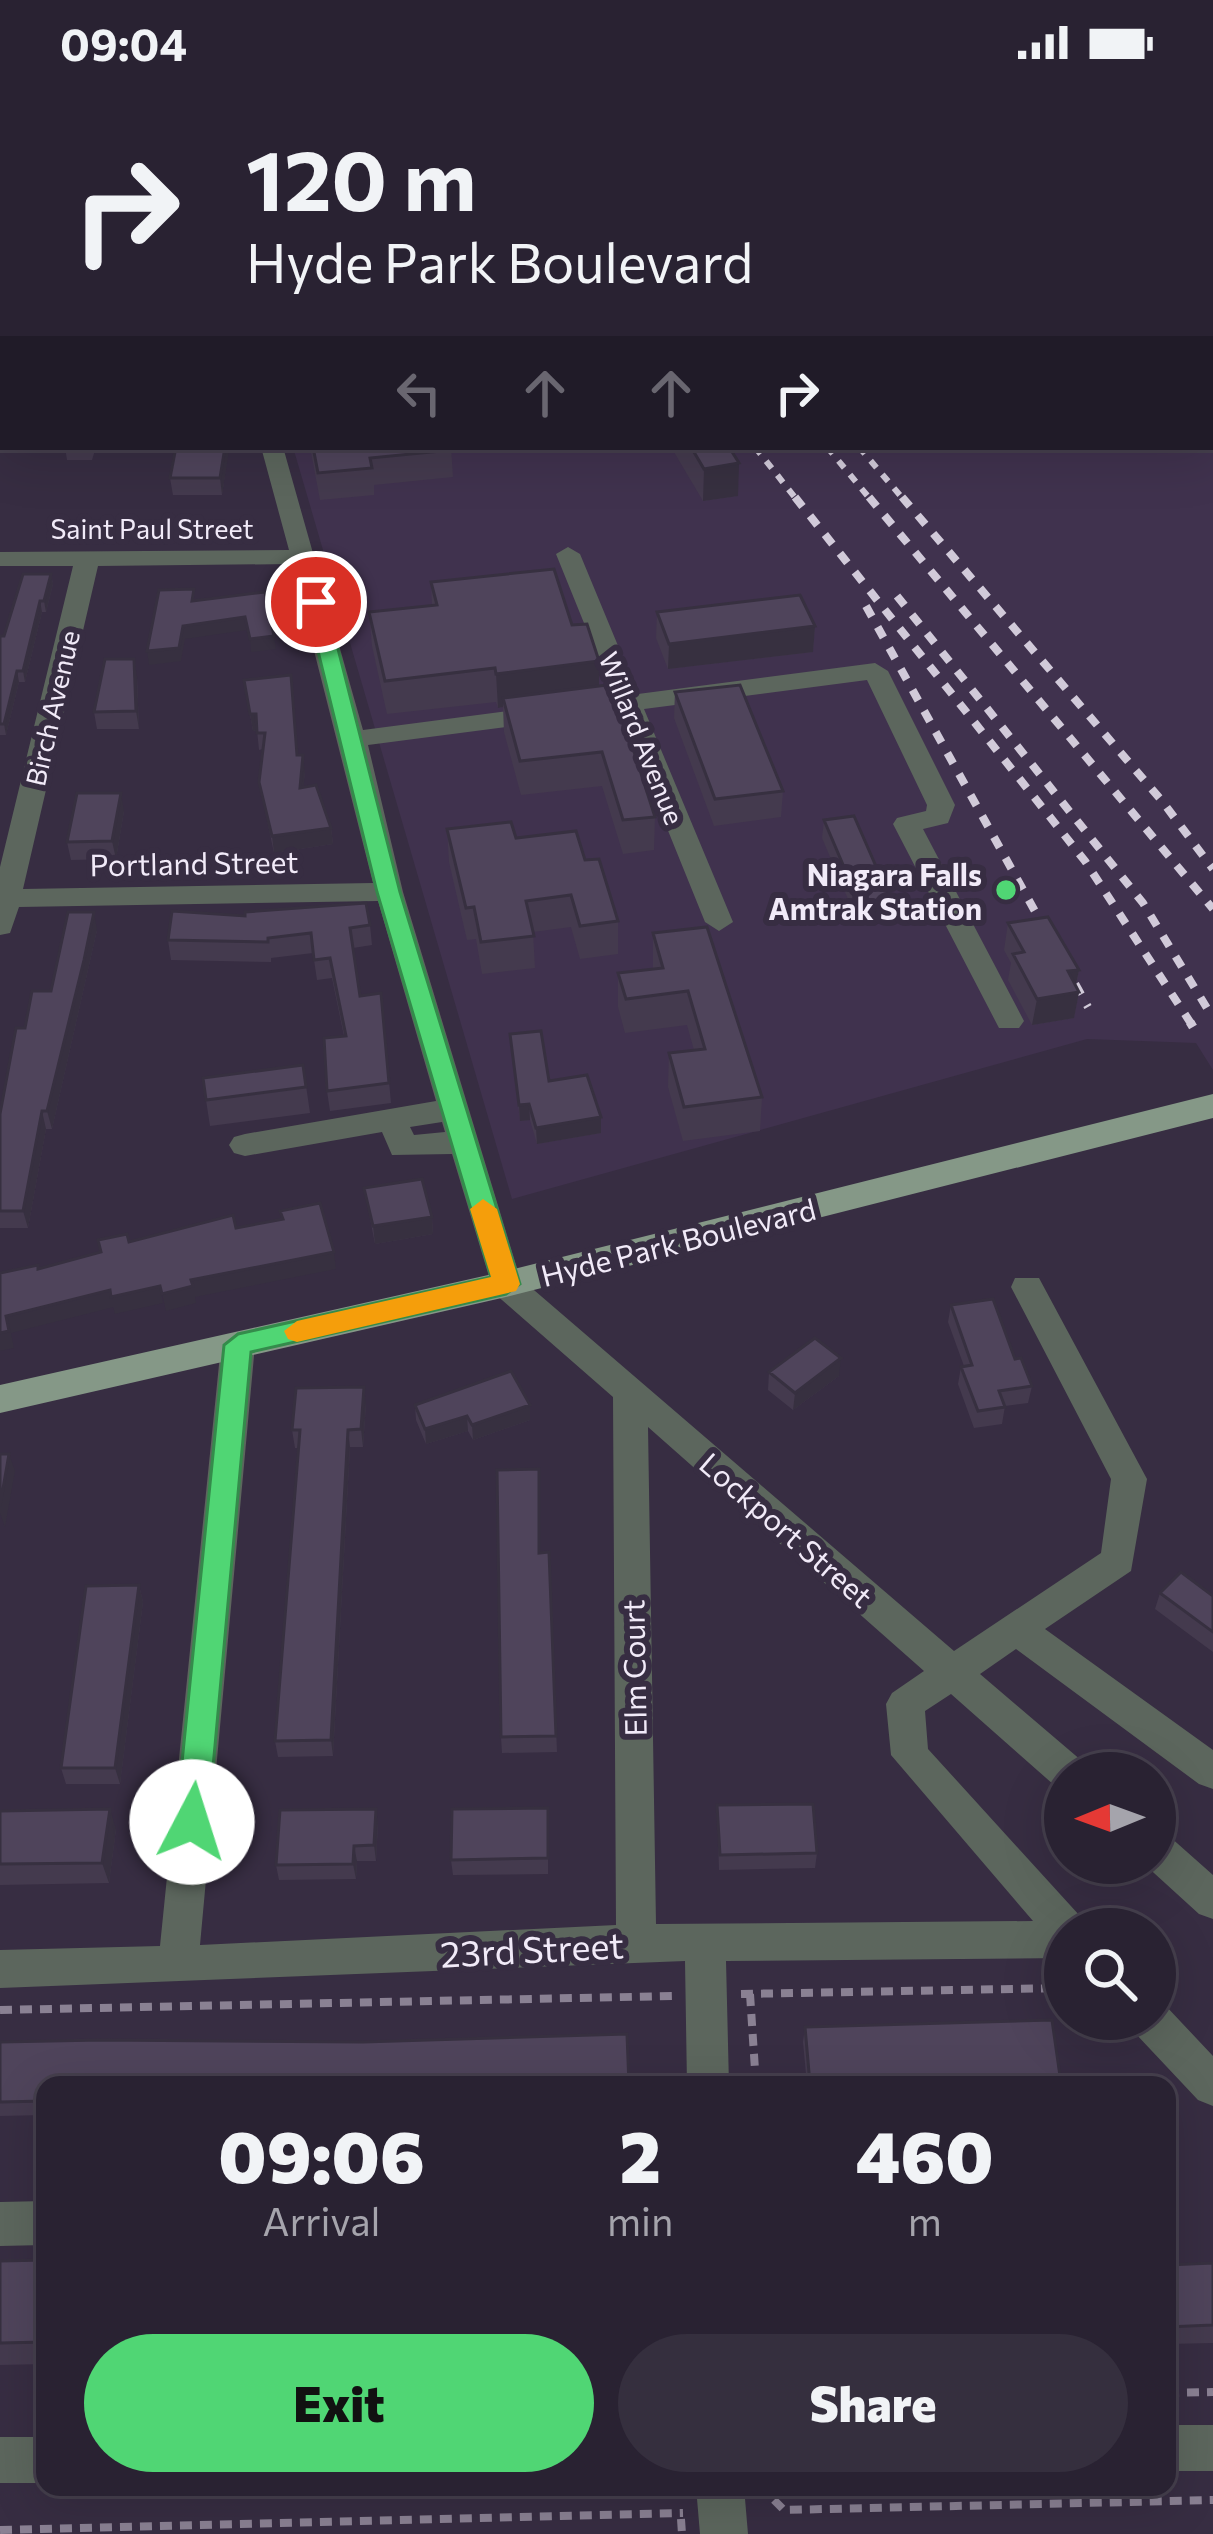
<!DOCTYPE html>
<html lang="en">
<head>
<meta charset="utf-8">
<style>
	:root { --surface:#292232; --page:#352f3e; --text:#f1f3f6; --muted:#a5a4ac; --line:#453f4d; --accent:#50d674 }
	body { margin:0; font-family:Commissioner,sans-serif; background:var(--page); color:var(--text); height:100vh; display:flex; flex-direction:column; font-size:45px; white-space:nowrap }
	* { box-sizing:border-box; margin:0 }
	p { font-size:39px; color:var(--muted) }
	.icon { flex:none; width:66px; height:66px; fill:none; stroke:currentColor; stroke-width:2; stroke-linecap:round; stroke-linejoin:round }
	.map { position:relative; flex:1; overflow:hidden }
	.sheet { position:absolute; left:36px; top:1992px; width:1140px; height:420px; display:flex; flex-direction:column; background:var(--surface); border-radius:24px; box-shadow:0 12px 48px #0002,0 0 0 3px var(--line) }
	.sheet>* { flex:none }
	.guide { position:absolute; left:0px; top:0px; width:1215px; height:366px; box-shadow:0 12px 48px #0002,0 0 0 3px var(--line); background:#292232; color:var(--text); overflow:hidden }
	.needle { width:78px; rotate:269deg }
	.tools { position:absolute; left:1044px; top:1668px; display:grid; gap:24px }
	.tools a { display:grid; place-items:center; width:132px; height:132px; border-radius:50%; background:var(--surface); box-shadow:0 12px 48px #0002,0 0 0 3px var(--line); font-size:60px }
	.pin { position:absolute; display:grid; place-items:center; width:102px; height:102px; color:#fff; margin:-51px; border:6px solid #fff; border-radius:50%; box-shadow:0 3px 12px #0007 }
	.me { position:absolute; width:132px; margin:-66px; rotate:5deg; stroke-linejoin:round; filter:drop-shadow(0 0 9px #0008) }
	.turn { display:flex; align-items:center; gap:42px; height:252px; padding:0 48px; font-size:54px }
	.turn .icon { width:156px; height:156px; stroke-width:2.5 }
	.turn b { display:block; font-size:84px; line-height:102px }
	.lanes { display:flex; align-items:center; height:114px; padding:0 48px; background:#0003; justify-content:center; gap:60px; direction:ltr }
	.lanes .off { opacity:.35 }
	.eta { display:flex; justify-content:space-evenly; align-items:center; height:204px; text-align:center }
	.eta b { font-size:72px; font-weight:800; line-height:84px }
	.primary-button { display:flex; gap:24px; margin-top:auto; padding:24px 48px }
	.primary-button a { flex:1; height:138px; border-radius:72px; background:var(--accent); color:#111; font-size:48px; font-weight:800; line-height:138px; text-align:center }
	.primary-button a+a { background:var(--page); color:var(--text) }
	.status { display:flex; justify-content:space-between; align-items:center; height:84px; padding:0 60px; background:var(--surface); direction:ltr }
	.status svg { height:33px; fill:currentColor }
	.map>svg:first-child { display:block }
	.built { fill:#40324e }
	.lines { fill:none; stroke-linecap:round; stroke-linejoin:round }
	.path { stroke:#8a8193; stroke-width:8; stroke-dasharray:12 8; stroke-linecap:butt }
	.minor { fill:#5c665d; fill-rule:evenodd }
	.major { fill:#859887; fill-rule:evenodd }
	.rail-far2 { stroke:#d1cad9; stroke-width:6; stroke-dasharray:9 9; stroke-linecap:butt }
	.rail-far1 { stroke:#d1cad9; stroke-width:8; stroke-dasharray:12 12; stroke-linecap:butt }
	.rail { stroke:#d1cad9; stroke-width:9; stroke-dasharray:15 15; stroke-linecap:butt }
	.wall { fill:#443a4e }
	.shaded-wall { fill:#373040 }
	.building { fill:#4f445b; stroke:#373040; stroke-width:3 }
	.route { fill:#50d674; stroke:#348b4b; stroke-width:3 }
	.slow { fill:#f59e0b }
	.poi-dot { fill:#50d674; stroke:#372d42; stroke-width:4.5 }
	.labels { text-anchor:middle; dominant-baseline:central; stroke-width:12; stroke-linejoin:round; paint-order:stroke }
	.far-street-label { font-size:27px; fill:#f1eaf8; stroke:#372d42 }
	.street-label { font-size:30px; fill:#f1eaf8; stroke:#372d42 }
	.poi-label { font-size:30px; font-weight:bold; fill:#f1eaf8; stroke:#372d42; text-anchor:end }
	.near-street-label { font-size:36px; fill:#f1eaf8; stroke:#372d42 }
</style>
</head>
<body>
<div class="status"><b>09:04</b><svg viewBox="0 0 49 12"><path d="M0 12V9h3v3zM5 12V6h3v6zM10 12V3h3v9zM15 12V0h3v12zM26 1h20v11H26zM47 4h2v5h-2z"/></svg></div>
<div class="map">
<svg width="1213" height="2450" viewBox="0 0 1213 2450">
	<rect width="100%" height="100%" fill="#372d42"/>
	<!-- built -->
	<path class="built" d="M187,0H1189L1192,3H188Z
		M1213,6V986L1196,959L1087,955L512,1115L293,363H1212Z"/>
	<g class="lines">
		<!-- path -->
		<path class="path" d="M741,1910L1065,1904
			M750,1910L756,2001
			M0,1926L674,1912
			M1167,2309L1213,2308
			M774,2416L784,2426L1213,2416
			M681,2435L682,2450
			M0,2446L683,2429"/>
		<!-- minor -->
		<path class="minor" d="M163,0H181V3H163Z
			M1124,0H1143L1145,3H1126Z
			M1212,39H1213V51H1212Z
			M0,211H3V223H0Z
			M1212,221H1213V239H1212Z
			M0,330H3V344H0Z
			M261,363H283L363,646L614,613L556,470L568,463L580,470L638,610L875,579L888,587L955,721L948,739L923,745L1024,937L1019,944H999L893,740L897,734L926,727L927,721L867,596L644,625L733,838L719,847L705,838L620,628L368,661L403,808L520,1194L954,1567L1101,1469L1111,1395L1011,1203L1015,1194H1039L1147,1395L1131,1487L1045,1545L1213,1666V1705L1199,1700L1016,1565L980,1590L1082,1677L1087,1689H1065V1705L1054,1701L951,1610L925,1627L928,1665L1080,1832L1086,1845H1065V1874L726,1877L729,2001H687L685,1877L0,1904V1866L160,1862L221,1261L226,1252L238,1248L250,1252L255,1261L200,1861L616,1841L613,1313L494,1209L452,1070L392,1071L382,1048L245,1072L234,1069L229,1061L234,1053L245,1050L436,1017L378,817L19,823L10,849L0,851V783L73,482H0V468L289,466ZM292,480L373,799L23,805L98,482ZM442,1038L445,1048L414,1051L410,1043ZM648,1343L924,1587L892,1609L886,1620L891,1671L1033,1837L656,1840Z
			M1155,1747L1169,1752L1213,1791V1835L1199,1830L1143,1779H1155Z
			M1155,1917L1165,1921L1213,1972V2022L1198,2016L1135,1949L1129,1935H1155Z
			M45,2117V2161L0,2162V2118Z
			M1167,2341H1213V2387H1167Z
			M0,2353H45V2399H0Z
			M696,2403H744L748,2450H700Z"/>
		<!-- major -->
		<path class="major" d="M1213,1010V1034L506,1213L0,1329V1301L506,1187Z"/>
		<!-- rail-far2 -->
		<path class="rail-far2" d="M755,363L797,416
			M827,363L871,416
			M859,363L904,416"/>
		<!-- rail-far1 -->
		<path class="rail-far1" d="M795,413L1085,777L1192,941
			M869,413L1213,825
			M902,413L1162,717L1213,785
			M897,512L1143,819L1213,934
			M866,522L1088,923"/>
		<!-- rail -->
		<path class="rail" d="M1190,938L1193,943"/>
	</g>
	<!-- wall -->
	<path class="wall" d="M65,363H96L92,376H67Z
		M176,363H229L222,411H173L170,394Z
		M310,363H451L453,393L374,401V411L320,416Z
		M671,363H729L738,412L703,417Z
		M51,490L53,500L46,528H42L25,598H19L6,651H0V552H4Z
		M431,498L572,541L655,733L654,766L623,770L602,702L521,711L504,648L503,623L498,624L496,618L387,630L372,562L369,528L432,522Z
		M657,528L815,542L813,568L668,585L656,554Z
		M137,592L139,645H97L94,628Z
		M244,596L297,671L305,688L303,704L331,744L333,760L274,769L259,698L263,665L259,666L257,646L253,647Z
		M675,608L783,707L781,733L714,742L674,634Z
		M124,727L116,775L71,776L67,758Z
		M824,736L892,819L890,837L859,841L822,754Z
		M447,745L516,754L585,776L618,837V870L580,875L571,843L533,848L535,884L482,890L476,855L467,856L449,778Z
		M1008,839L1079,886L1076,901L1079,908L1074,934L1032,941L1008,896L1011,879L1004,866Z
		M370,841L372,861L353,864L360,912L381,909L391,1019L330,1027L327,1007L344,952L332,894L317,896L313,869L271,874V878L171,876L168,856Z
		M97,846L52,1045H46L28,1144H0V1030L25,944Z
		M653,849L762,1013L760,1047L683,1057L668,1003L669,969L694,966L687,941L625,949L618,923V889L653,885Z
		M510,950L549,997L601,1033V1049L537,1060L530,1036L520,1037Z
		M303,981L310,1029L210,1042L206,1016Z
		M364,1104L432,1133L433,1150L375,1160Z
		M951,1221L1015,1275L1032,1302L1028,1319L1005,1322L1002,1340L974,1344L958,1300L961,1283L964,1282L948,1238Z
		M769,1288L839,1292L793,1326L768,1306Z
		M366,1320L363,1363H350L333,1672L278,1673L275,1657L298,1364H295L292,1346Z
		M415,1321L530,1336L473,1356L468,1347L426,1360L416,1336Z
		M549,1468L557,1668L502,1669L501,1653L539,1469Z
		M139,1501L143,1518L120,1700H66L61,1684Z
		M1160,1509L1213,1512V1568L1155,1525Z
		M717,1721L817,1769L815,1784L719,1786Z
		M548,1724V1790L453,1791L451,1776Z
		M0,1727L116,1745L109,1799L0,1801Z
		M378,1740L376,1777H357L356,1795L279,1796L276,1781Z
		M805,1943L1060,1992L1057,2001H807L803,1958Z
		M0,1958L45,2001V2031L0,2032Z
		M45,2176V2280L0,2281V2177Z
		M1213,2179V2259L1167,2260V2181Z"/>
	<!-- shaded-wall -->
	<path class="shaded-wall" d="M225,363H229V367L222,411L220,394Z
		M739,379L738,412L703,417L704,385Z
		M51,490L53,500L46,528L44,517Z
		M40,517L42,528L25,598L23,587Z
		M245,533L247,546L185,555L181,577L149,581L147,567L183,542Z
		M815,542L813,568L668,585L669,560Z
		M274,552L276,565L251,568L250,555Z
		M134,575L137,592L139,645L136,627Z
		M599,577V610L503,614V623L498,624L496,590Z
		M17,587L19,598L6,651L4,640Z
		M250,630H256L258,646L253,647Z
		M303,671L305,688L302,721L300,704Z
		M121,709L124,727L116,775L112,757Z
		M331,744L333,760L274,769L272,752Z
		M892,819L890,837L859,841L861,823Z
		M94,828L97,846L52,1045L47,1027Z
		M1079,886L1074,909L1079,908L1074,934L1032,941L1037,915L1068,887Z
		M529,1020L530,1036L520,1037L519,1021Z
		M42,1027L46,1045L28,1144L23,1127Z
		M601,1033V1049L537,1060L536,1044Z
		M432,1133L433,1150L375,1160L373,1142Z
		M334,1168L336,1185L195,1213L196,1219L166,1227L162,1210L191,1196Z
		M160,1202L163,1219L115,1230L111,1213Z
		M110,1206L114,1223L11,1249L14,1264L0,1267V1249L6,1232Z
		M841,1274L839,1292L793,1326L795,1309Z
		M364,1303L366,1320L363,1363L361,1345Z
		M530,1321V1336L473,1356L472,1341Z
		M467,1332L468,1347L426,1360L425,1345Z
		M348,1346L350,1363L333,1672L331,1656Z
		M9,1370L15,1387L5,1443L0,1429V1422Z
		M139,1501L143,1518L120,1700L115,1684Z
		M110,1725L116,1745L109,1799L102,1779Z
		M376,1725L378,1740L376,1777L374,1761Z
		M354,1762L357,1777L356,1795L353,1780Z"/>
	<!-- building -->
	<path class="building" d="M73,0H107L106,3H72Z
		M0,72H3V89L0,90Z
		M3,106V177H0V107Z
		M3,225V255L0,264H3V306H0V226Z
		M176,363H225L220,394H170Z
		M313,363H451L452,366L370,374L372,384L318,389Z
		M691,363H729L739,379L704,385Z
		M554,485L572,541L587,540L599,577L496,590L495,584L385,597L369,528L437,521L431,498Z
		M23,490H51L44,517H40L23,587H17L4,640H0V552H4Z
		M194,505L192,517L265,508L274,552L250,555L245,533L183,542L179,564L147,567L159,506Z
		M800,511L815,542L669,560L657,528Z
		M105,575H134L136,627L94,628Z
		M291,591L297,671H303L300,704L316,701L331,744L272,752L259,698L265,649H257L256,630H250L244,596Z
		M607,601L614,605L655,733L623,736L602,668L520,677L503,614Z
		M740,601L783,707L715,715L675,608Z
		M77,709H121L112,757L67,758Z
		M854,732L892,819L861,823L824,736Z
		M511,738L516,754L576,747L585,776L599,775L618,837L580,842L571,811L526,817L534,852L481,858L474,823L466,824L447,745Z
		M366,819L370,841L350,844L360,912L381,909L389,999L327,1007L324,954L346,952L330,874L314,876L311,849L268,854V858L168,856L172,827L245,832V828Z
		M68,828H94L84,876L47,1027H42L23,1127H0V1030L16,944H25L32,907H51Z
		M1048,833L1079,886L1068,887L1079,908L1037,915L1013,870L1024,868L1008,839Z
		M707,843L762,1013L684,1023L669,969L705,965L688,907L626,915L618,889L663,884L653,849Z
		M541,947L549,997L587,991L601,1033L536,1044L529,1020L519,1021L510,950Z
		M303,981L306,1003L206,1016L203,994Z
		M422,1095L432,1133L373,1142L364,1104Z
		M320,1119L334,1168L191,1196L193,1202L162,1210L160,1202L111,1213L110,1206L6,1232L9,1247L0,1249V1189L38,1181V1185L101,1168L98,1156L127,1150L129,1158L233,1131L236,1144L283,1135L280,1127Z
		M993,1215L1015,1275L1021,1274L1032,1302L999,1307L1005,1323L978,1327L961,1283L972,1281L951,1221Z
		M815,1254L841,1274L795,1309L769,1288Z
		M511,1287L530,1321L472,1341L467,1332L425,1345L415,1321Z
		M364,1303L361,1345L348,1346L331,1656L275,1657L300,1346H292L296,1304Z
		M0,1370H9L0,1422Z
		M539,1385V1469L549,1468L556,1652L501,1653L497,1386Z
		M1181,1488L1213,1512V1548L1160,1509Z
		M139,1501L115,1684H61L86,1502Z
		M813,1720L817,1769L720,1771L717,1721Z
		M548,1724V1774L451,1776L452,1725Z
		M110,1725L102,1779L0,1780V1727Z
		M376,1725L374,1761L354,1762L353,1780L276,1781L280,1726Z
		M1052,1936L1060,1992L915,1994V1998L810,2000L805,1943Z
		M627,1950L629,2001H45V2017L0,2018V1958L101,1956L363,1958Z
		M45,2176V2258L0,2259V2177Z
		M1213,2179V2241L1167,2243V2181Z"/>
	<!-- route -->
	<path class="route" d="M316,512L326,518L400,808L520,1200L506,1210L251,1268L208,1738L203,1748L192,1753L180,1748L176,1738L224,1261L238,1250L491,1193L377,808L306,518Z"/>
	<!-- slow -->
	<path class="slow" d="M483,1115L497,1125L520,1200L516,1207L297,1258L288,1255L284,1247L297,1237L491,1193L470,1125Z"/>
	<!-- markers -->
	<circle class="poi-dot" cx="1006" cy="806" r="12"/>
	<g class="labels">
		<!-- far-street labels -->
		<g class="far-street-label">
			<text x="152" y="444">Saint Paul Street</text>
			<text transform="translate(52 624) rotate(-77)">Birch Avenue</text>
			<text transform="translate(642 654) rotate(68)">Willard Avenue</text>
		</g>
		<!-- street labels -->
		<g class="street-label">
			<text transform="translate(194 778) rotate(-1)">Portland Street</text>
			<text transform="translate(678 1157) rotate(-14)">Hyde Park Boulevard</text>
			<text transform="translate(787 1445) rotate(41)">Lockport Street</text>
			<text transform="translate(633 1584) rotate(-91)">Elm Court</text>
		</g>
		<!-- poi labels -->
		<g class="poi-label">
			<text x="982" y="789">Niagara Falls<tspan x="982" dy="34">Amtrak Station</tspan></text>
		</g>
		<!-- near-street labels -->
		<g class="near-street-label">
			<text transform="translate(532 1864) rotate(-3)">23rd Street</text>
		</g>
	</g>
</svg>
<div class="tools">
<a><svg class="needle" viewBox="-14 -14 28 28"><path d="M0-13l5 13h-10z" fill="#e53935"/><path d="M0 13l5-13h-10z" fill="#a5a4ac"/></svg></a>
<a><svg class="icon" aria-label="search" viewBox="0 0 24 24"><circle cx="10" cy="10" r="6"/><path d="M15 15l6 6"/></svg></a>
</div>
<div class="pin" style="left:316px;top:518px;background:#d93025"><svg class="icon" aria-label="arrive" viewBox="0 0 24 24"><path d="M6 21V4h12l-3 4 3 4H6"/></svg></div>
<svg class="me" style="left:192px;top:1738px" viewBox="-20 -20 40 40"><circle r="19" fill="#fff"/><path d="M0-13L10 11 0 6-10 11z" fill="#50d674"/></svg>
<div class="guide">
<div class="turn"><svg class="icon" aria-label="right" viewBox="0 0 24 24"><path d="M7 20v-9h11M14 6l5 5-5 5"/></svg><div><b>120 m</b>Hyde Park Boulevard</div></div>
<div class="lanes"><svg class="icon off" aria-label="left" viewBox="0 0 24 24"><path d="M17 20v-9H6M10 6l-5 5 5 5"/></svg><svg class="icon off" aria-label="ahead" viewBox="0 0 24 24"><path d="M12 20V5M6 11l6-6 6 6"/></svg><svg class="icon off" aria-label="ahead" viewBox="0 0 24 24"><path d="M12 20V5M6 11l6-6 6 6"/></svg><svg class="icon" aria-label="right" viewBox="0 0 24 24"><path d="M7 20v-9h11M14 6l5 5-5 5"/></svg></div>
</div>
<section class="sheet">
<div class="eta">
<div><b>09:06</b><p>Arrival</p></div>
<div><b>2</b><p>min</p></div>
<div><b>460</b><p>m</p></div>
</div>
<div class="primary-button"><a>Exit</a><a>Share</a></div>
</section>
</div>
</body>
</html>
